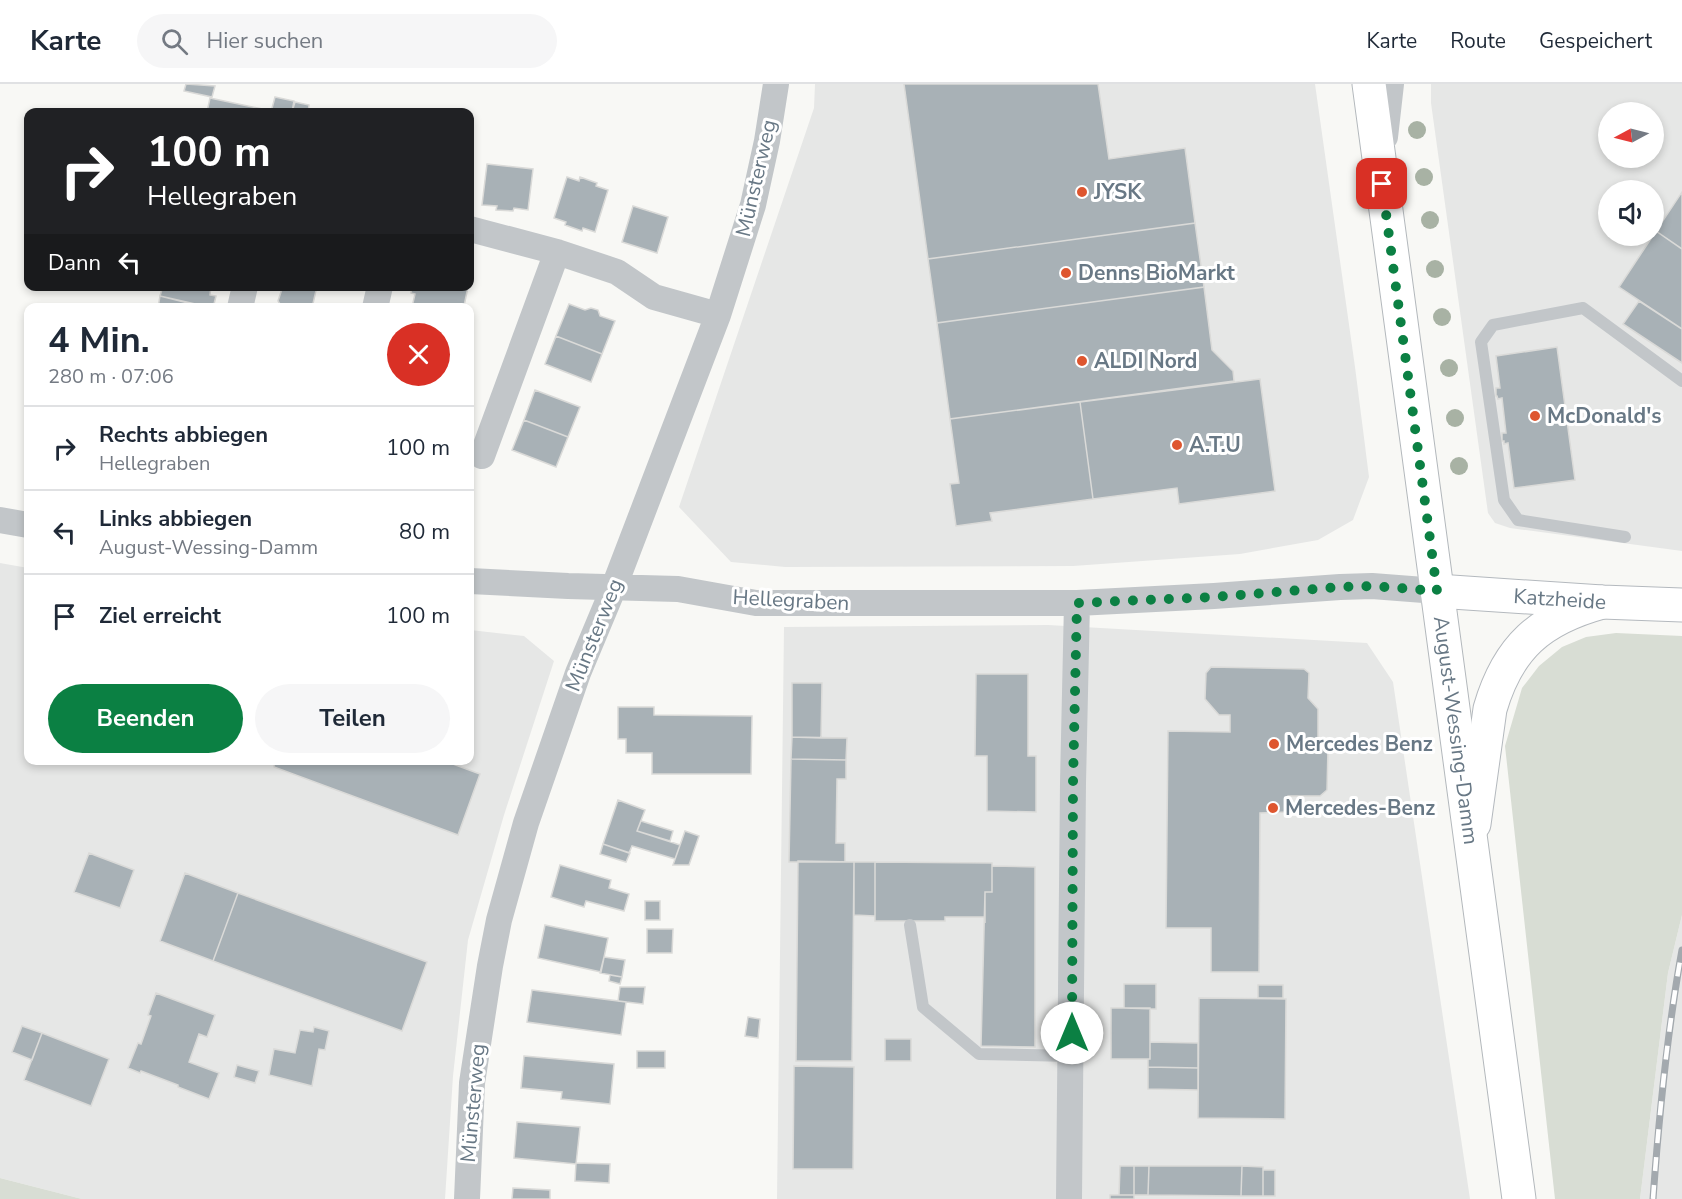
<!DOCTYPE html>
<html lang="de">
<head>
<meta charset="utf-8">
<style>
	:root { --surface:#fff; --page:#f6f6f7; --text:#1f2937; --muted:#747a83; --line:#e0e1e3; --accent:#0b8043 }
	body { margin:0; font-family:"Nunito Sans",sans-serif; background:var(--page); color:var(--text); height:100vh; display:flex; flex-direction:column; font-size:22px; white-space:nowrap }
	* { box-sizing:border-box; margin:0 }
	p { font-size:20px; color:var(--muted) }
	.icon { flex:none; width:33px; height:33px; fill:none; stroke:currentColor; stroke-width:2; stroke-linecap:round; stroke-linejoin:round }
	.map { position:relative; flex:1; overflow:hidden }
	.drawer { position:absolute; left:24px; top:219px; width:450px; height:462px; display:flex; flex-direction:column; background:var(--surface); border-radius:12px; box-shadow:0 3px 9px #0003 }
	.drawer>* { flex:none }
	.banner { position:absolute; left:24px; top:24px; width:450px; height:183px; border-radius:12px; box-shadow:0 3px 9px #0003; background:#202124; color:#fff; overflow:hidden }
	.needle { width:39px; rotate:263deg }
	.buttons { position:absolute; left:1598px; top:18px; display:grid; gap:12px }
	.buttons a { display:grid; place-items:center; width:66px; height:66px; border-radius:50%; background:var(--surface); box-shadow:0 3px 9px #0003; font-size:30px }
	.pin { position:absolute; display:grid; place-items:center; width:51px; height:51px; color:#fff; margin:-26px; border-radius:12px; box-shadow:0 3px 9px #0006 }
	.me { position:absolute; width:66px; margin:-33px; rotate:0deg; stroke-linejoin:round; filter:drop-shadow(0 0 4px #0008) }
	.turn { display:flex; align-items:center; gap:21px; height:126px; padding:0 24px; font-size:27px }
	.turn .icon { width:78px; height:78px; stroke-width:2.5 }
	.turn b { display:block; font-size:42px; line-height:51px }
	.then { display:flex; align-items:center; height:57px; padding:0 24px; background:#0003; gap:12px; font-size:22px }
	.round { display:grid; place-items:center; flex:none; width:63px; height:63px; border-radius:32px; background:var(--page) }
	.head { display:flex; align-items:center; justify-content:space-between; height:102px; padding:0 24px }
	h1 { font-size:36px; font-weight:700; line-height:45px }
	.action { display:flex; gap:12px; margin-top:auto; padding:12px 24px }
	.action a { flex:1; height:69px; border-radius:36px; background:var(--accent); color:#fff; font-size:24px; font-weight:700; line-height:69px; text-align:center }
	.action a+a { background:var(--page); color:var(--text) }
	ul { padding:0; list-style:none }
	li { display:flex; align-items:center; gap:18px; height:84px; padding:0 24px; border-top:2px solid var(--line) }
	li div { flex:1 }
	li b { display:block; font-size:22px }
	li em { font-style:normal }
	header { display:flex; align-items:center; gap:36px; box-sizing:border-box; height:84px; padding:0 30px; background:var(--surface); border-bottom:2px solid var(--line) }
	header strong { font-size:28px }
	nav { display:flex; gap:33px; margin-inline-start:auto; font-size:21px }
	.search { width:420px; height:54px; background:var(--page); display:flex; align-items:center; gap:15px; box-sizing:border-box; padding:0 21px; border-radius:33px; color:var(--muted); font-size:22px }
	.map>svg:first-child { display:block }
	.built { fill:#e6e7e6; fill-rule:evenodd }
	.green { fill:#d8ddd4 }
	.building { fill:#a8b1b6; stroke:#dadad8; stroke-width:1.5 }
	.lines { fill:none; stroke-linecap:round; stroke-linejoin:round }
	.secondary-casing { stroke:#b4b9be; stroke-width:35 }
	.primary-casing { stroke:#b3b8bc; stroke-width:35 }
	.lane { stroke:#c2c6c9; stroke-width:12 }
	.street { stroke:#c2c6c9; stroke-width:26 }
	.secondary { stroke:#fff; stroke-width:33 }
	.primary { stroke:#fff; stroke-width:33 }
	.rail-casing { stroke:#a3a9ae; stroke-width:7 }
	.rail { stroke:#fff; stroke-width:4.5; stroke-dasharray:14; stroke-linecap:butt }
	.tree { fill:#a8b2a4 }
	.route { stroke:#0b8043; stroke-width:10; stroke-dasharray:0 18 }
	.poi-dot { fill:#de562f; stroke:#fff; stroke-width:2 }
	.labels { text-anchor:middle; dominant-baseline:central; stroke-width:6; stroke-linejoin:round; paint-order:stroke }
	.street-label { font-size:21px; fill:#687885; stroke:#fff }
	.poi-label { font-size:21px; font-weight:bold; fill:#687885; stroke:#fff; text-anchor:start }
</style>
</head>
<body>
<header>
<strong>Karte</strong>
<div class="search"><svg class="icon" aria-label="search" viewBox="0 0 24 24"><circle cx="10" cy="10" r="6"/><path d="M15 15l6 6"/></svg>Hier suchen</div>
<nav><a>Karte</a><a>Route</a><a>Gespeichert</a></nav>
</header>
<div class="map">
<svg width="1682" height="1115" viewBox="0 0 1682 1115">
	<rect width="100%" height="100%" fill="#f8f8f5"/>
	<!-- built -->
	<path class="built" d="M815,0H1315L1355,283L1369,393L1353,436L1318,456L1240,470L1073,482L785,483L731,478L679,423L814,24Z
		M1431,0H1682V467L1510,444L1495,439L1488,429L1431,19ZM1608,28H1653V74H1608ZM1608,106H1653V152H1608Z
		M0,479L28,484V676H470V546L524,552L554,577L504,731L468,856L453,992L445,1115H82L0,1094Z
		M1048,541L1367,559L1393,598L1470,1115H777L784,543Z
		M1682,831V1115H1640L1668,889Z"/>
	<!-- green -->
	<path class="green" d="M1616,549L1682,552V831L1668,889L1640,1115H1555L1505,662L1522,604L1539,582L1562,563L1586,553Z
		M0,1094L82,1115H0Z"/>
	<!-- building -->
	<path class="building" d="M186,0L215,2L212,13L184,7Z
		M904,0H1098L1109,75L1185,64L1195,139L928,175Z
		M275,13L294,17L292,28H271Z
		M210,14L272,27L271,28H207Z
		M295,18L309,21L308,28H292Z
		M487,80L533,85L528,126L514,124L513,127L496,126L497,122L482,121Z
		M567,93L579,97L580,93L597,99L596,102L608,106L595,148L583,144L582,147L565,141L566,138L554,134Z
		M1682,108V165L1656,147Z
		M633,122L668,133L657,169L622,158Z
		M1195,139L1204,203L937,239L928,175Z
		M1656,147L1682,165V245L1619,203Z
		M163,202H211L210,211L216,212L213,224L160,212Z
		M283,202H317L312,224H279L280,220L278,217Z
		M412,202H465L468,203L464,222L459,221V224H414L412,223L415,210L411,209Z
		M1204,203L1212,266L1233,287L1234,297L950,335L937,239Z
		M160,212L208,224H158Z
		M1639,217L1682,245V279L1623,240Z
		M569,220L585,226L591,224L598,226L600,232L615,237L602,270L556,252Z
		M556,252L602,270L591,298L545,280Z
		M1557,263L1575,396L1514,404L1508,359L1504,360V357H1502V349H1506L1502,314L1498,315L1497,312H1496V304H1500L1496,272Z
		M1260,295L1275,407L1179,420L1177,404L1093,415L1080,318Z
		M535,306L580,323L568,353L524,336Z
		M1080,318L1093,415L990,429L992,437L956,442L950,400L959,399L950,335Z
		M524,336L568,353L556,383L512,366Z
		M1211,583L1304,585L1309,589L1308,614L1318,625V655L1328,664L1327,706L1320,712H1288V728L1260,729L1259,888H1211V844H1166L1168,647L1230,648V631H1219L1205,615L1206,589Z
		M976,590H1028V672H1036V728L987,727V672H975Z
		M792,599H822L821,654L792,653Z
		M618,623H654V631L752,632L751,690H652V669H626V655H618Z
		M792,653L847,654L846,676L791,675Z
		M791,675L846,676V695H837L836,759H845V778H789Z
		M274,676H442L480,690L458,751L274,683Z
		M618,716L645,726L637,747L680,761L675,775L632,762L629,769L603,760Z
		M641,737L673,747L670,757L637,747Z
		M685,747L699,752L689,781H673Z
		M603,760L630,769L626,778L600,770Z
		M89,769L134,786L120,824L74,808Z
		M798,777L854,778L852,977H796Z
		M854,778H875V832L854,831Z
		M875,778L992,779V808H985V839L984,833H945V837H875Z
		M560,781L611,796L609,804L629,810L624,827L586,817L584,823L551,813Z
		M992,782L1035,783V963L981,962L985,808H992Z
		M185,789L238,809L213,877L160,857Z
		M238,809L427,878L402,947L213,877Z
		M645,817H660V836H645Z
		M545,841L608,854L601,888L538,874Z
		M647,845H673L672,869H647Z
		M604,873L625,876L622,893L600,889Z
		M610,891L622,893L620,900L609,897Z
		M1124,900H1156V925L1124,924Z
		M1258,901H1283V914H1258Z
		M620,903H645L643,920L618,917Z
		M532,906L626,918L621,951L527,938Z
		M156,909L215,931L207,953L199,950L189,978L219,989L209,1015L178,1003V1001L141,987L140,989L128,984L138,959L141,960L151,932L148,931Z
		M1199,914L1286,915L1285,1035L1198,1034Z
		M1111,924H1150V975H1111Z
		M748,933L760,935L758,954L745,952Z
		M22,942L42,949L32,976L12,968Z
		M314,943L329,947L325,966L319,965L312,1002L269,991L274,965L295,969L300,946L313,948Z
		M42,949L109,975L91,1022L24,996Z
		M885,955H911V977H885Z
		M1150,958L1198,959V984L1148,983V975H1150Z
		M637,967H665V984H637Z
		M524,972L614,980L610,1020L561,1015L562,1008L521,1004Z
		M237,981L259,987L255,999L234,993Z
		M794,982L854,983L853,1085H793Z
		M1148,983L1198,984V1006L1148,1005Z
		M517,1038L580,1043L576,1080L514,1074Z
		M576,1079L610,1080L609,1099L575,1097Z
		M1120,1082H1134V1111H1119Z
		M1134,1082H1149L1148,1111H1134Z
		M1149,1082H1242L1241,1112L1148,1111Z
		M1242,1082L1263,1083V1112H1241Z
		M1263,1086H1275V1112H1263Z
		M513,1104L550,1106V1115H512Z
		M1110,1111H1134V1115H1110Z"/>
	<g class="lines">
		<defs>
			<g id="secondary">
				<path id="s1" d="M1437,507L1602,518L1682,521"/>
				<path d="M1474,740L1490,625C1508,563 1540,535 1602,518"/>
			</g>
			<g id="primary">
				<path id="s2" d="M1369,0L1519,1115"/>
			</g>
		</defs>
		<!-- secondary casing -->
		<use href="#secondary" class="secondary-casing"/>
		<!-- primary casing -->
		<use href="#primary" class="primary-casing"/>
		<!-- lane -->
		<path class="lane" d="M1625,453L1518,436L1504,416L1481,258L1493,241L1583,224L1682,297
			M910,841L923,923L979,970L1071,972"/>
		<!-- street -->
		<path class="street" d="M1385,53L1391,0
			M470,145L557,168L617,188L654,213L718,231
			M240,224L245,202
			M375,224L380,202
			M482,372L557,168
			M0,436L28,441
			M470,497L568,502L678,505L756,519H1077L1214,512L1340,503L1372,502L1437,507
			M467,1115L472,999L490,882L499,836L526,739L578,589L614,503L718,231L753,121L767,57L776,0
			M1069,1115L1073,699L1077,519"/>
		<!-- secondary -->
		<use href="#secondary" class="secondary"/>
		<!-- primary -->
		<use href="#primary" class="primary"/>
		<defs>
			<path id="rail" d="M1653,1115C1659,1031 1667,948 1682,866"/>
		</defs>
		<!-- rail casing -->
		<use href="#rail" class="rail-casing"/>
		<!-- rail -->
		<use href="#rail" class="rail"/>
	</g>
	<!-- trees -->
	<g class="tree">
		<circle cx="1417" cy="46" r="9"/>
		<circle cx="1424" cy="93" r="9"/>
		<circle cx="1430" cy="136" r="9"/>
		<circle cx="1435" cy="185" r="9"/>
		<circle cx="1442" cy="233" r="9"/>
		<circle cx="1449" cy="284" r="9"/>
		<circle cx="1455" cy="334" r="9"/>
		<circle cx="1459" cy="382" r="9"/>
	</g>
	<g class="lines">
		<!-- route -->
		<path class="route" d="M1072,949L1073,699L1077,519L1214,513L1340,503L1372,502L1437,507L1382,100"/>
	</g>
	<!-- markers -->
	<g class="poi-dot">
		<circle cx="1082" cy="108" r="6"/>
		<circle cx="1066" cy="189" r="6"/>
		<circle cx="1082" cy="277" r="6"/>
		<circle cx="1535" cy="332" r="6"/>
		<circle cx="1177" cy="361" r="6"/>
		<circle cx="1274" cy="660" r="6"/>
		<circle cx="1273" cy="724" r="6"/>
	</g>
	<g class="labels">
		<!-- street labels -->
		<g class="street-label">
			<text transform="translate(756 94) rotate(-77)">Münsterweg</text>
			<text stroke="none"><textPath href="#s1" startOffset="123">Katzheide</textPath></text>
			<text transform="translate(791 516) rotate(3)">Hellegraben</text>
			<text transform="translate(594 551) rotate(-68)">Münsterweg</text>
			<text stroke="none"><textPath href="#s2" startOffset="652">August-Wessing-Damm</textPath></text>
			<text transform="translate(473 1019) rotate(-85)">Münsterweg</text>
		</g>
		<!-- poi labels -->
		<g class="poi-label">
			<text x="1094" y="108">JYSK</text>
			<text x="1078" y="189">Denns BioMarkt</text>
			<text x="1094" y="277">ALDI Nord</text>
			<text x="1547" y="332">McDonald's</text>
			<text x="1189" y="361">A.T.U</text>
			<text x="1286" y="660">Mercedes Benz</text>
			<text x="1285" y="724">Mercedes-Benz</text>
		</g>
	</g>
</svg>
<div class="buttons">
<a><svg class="needle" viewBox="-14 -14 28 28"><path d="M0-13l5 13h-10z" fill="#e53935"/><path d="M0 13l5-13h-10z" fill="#747a83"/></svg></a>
<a><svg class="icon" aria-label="sound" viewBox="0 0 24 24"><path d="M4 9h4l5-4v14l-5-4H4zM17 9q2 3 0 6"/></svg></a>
</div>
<div class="pin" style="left:1382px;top:100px;background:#d93025"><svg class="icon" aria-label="arrive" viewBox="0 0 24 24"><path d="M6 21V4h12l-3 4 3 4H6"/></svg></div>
<svg class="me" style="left:1072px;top:949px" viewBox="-20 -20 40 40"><circle r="19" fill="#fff"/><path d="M0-13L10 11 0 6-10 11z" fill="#0b8043"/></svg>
<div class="banner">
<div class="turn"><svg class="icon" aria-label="right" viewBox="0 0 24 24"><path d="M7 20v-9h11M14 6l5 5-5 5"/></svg><div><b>100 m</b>Hellegraben</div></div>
<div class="then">Dann<svg class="icon" aria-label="left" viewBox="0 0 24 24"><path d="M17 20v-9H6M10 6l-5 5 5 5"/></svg></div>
</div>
<section class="drawer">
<div class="head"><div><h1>4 Min.</h1><p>280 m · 07:06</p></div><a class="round" style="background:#d93025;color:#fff"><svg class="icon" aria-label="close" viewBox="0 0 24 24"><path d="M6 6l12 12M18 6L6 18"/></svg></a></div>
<ul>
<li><svg class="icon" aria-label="right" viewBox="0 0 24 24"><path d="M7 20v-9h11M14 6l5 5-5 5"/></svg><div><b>Rechts abbiegen</b><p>Hellegraben</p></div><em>100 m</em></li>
<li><svg class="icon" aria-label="left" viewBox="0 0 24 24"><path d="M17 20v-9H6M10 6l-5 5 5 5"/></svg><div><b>Links abbiegen</b><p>August-Wessing-Damm</p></div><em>80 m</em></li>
<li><svg class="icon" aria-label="arrive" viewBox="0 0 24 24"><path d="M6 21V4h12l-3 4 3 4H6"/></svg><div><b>Ziel erreicht</b></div><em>100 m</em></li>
</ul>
<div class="action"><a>Beenden</a><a>Teilen</a></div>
</section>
</div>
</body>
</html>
